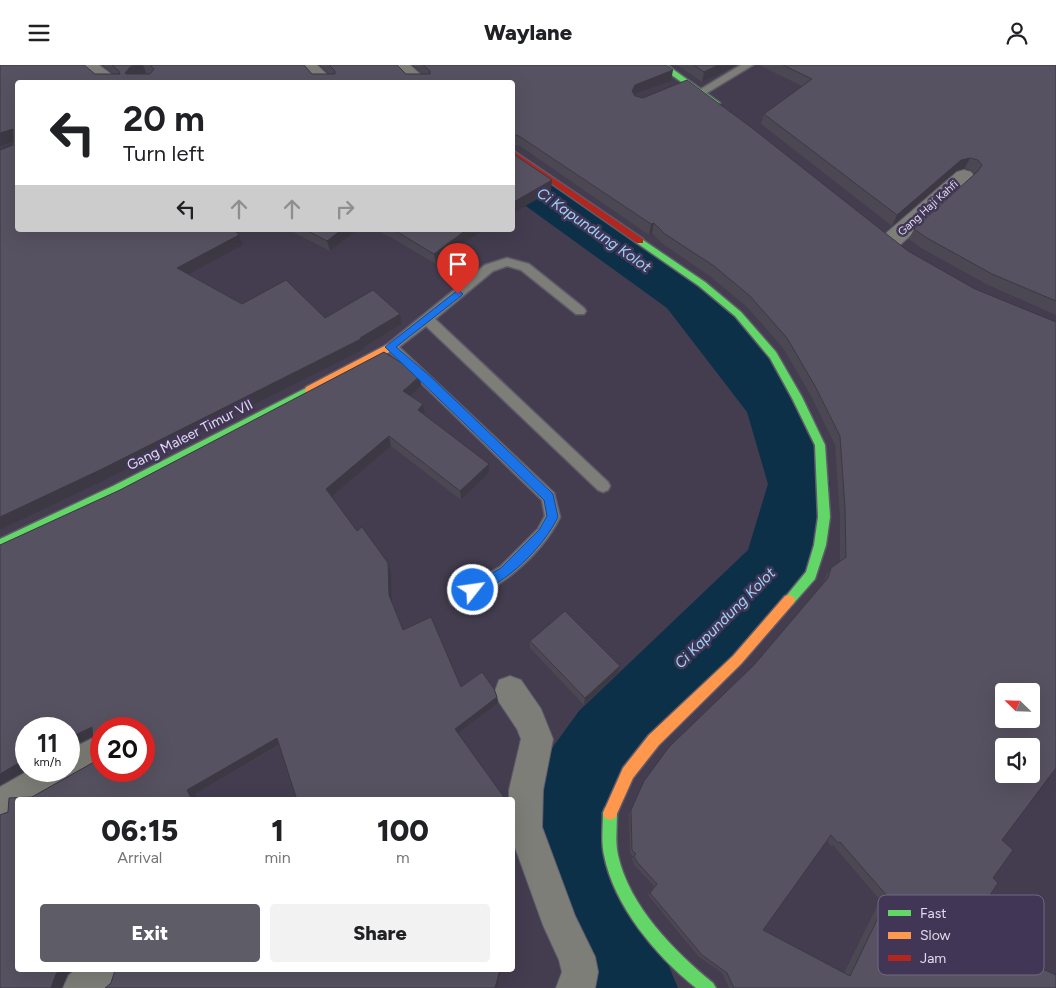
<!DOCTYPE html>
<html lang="en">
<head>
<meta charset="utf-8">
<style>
	:root { --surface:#fff; --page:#f2f2f2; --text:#202124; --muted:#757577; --accent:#5e5c66 }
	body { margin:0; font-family:Figtree,sans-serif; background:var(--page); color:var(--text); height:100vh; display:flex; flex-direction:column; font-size:19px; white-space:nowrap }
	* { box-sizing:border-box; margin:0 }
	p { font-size:16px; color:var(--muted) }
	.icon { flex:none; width:28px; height:28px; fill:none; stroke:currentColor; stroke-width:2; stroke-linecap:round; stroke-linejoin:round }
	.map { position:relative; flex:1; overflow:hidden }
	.side { position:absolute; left:15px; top:732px; width:500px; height:175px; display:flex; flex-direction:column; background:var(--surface); border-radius:5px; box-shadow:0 5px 20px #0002 }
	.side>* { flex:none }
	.guide { position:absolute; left:15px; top:15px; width:500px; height:152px; border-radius:5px; box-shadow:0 5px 20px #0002; background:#fff; color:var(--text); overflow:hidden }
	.needle { width:32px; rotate:293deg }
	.controls { position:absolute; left:995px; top:618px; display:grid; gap:10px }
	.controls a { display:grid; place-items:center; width:45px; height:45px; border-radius:5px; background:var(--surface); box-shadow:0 5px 20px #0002; font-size:25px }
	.speed { position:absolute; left:15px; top:652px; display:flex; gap:10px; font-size:25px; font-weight:700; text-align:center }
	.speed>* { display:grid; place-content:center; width:65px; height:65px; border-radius:50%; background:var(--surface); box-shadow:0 5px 20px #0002; line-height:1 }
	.speed small { font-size:12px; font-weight:400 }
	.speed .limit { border:8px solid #d22; background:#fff; color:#111 }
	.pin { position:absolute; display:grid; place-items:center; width:42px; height:42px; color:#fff; margin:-51px -21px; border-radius:50% 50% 50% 0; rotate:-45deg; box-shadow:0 0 5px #0007 }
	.pin .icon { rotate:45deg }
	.me { position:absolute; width:55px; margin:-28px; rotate:60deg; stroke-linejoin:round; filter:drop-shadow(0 0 4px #0008) }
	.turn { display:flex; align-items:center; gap:18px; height:105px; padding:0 25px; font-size:22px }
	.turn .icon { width:65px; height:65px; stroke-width:2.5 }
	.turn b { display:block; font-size:35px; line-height:42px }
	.lanes { display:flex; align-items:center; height:48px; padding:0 25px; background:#0003; justify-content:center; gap:25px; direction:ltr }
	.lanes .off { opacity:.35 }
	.eta { display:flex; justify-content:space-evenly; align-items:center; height:85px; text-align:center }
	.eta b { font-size:30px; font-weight:800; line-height:35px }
	.button { display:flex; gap:10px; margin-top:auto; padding:10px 25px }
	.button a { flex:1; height:58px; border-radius:5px; background:var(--accent); color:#fff; font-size:20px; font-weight:800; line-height:58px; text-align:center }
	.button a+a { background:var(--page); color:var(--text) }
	header { display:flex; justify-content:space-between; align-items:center; height:65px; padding:0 25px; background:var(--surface); font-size:22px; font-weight:800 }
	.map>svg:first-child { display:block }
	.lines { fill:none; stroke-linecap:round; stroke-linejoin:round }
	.river { fill:#0c3047; fill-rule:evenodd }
	.lane-casing { stroke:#605b6a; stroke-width:3 }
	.street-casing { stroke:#605b6a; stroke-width:2 }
	.fast-casing { stroke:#605b6a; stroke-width:3 }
	.slow-casing { stroke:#605b6a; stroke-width:3 }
	.jam-casing { stroke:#605b6a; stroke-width:3 }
	.lane { fill:#7d7e78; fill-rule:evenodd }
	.street { fill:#7d7e78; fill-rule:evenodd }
	.fast { fill:#63d668; fill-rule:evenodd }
	.slow { fill:#ff974d; fill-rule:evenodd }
	.jam { fill:#b3261e; fill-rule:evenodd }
	.wall { fill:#4b4753; fill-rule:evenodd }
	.shaded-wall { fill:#3d3944 }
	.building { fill:#575261; stroke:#3d3944; fill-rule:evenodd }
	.route { fill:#1a73e8; stroke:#114b97 }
	.labels { text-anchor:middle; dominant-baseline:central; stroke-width:5; stroke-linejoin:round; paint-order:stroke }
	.far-street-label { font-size:11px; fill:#e1dbef; stroke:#413656 }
	.street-label { font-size:14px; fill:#e1dbef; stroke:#413656 }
	.water-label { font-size:15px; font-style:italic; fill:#9dd3f9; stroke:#413656 }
	.key { fill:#413656; stroke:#716884; stroke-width:1 }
	.key-label { font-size:14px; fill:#e1dbef }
</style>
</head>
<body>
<header><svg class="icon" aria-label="menu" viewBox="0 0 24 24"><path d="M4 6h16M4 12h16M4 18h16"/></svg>Waylane<svg class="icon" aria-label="person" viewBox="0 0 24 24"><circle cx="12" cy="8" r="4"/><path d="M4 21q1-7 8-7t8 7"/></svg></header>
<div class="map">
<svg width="1056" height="923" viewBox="0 0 1056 923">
	<rect width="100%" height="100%" fill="#433d4f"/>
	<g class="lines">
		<!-- river -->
		<path class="river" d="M512,93L529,98L705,217L795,323L803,339L830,419L810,501L801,522L633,700L610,735L611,779L637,851L665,892L678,923H583L573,906L560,876L531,779V725L542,697L579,646L748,485L768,419L747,347L667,243L512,131Z"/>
		<defs>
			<path id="lane" d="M741,0H753L705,29H697L696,27Z
				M507,193L529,199L584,243L586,246L584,249H576L521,205L507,201L493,206L435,254L608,417L610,421L608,425L603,427L598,425L426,261L399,282L554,428L560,452C541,491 497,526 457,541L451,539L449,534L451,529L500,502L538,464L545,451L542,435L384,282L485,200Z"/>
			<path id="street" d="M78,0H99L123,18H101Z
				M298,0H317L336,18H316Z
				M390,0H410L430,18H409Z
				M964,105L971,107L974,111L971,115L900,180L892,182L884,180L881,175L884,170L957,107Z
				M510,611L521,615L541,644L553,674L543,725L542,762L575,851L595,892L598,907L595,923H556L562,907L559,895L543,860L512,774V735H509V725L521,674L517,664L499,637L495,626L499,615Z
				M101,669V702L42,735H18V749L0,757V722L28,706H69V685Z
				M75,905H124L119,918L113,923H63L69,910Z"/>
			<path id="fast" d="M658,0H667L720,38L713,40Z
				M640,173L705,217L741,247L776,287L802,332L825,380L830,452L826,480L815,514L793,539L789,540L785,539L783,535L806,507L814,480L818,452L815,380L792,333L770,293L735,251L699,221L637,178L636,176Z
				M310,321L315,325L314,328L121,427L0,484V474L113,421Z
				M610,741L615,743L617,748C617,762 615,776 618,790C629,841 675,887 713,918L716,923H696C656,891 614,841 604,790C601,776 603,762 603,748L605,743Z"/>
			<path id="slow" d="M390,278L395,282L393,285L314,328H306L305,325L306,322Z
				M789,530L793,531L795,535L793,539L741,599L659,680L633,713L615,753L610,755L605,753L603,748L623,703L649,670L733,591L785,531Z"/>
			<path id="jam" d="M512,85L643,174V178H637L512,91Z"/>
		</defs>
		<!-- lane casing -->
		<use href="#lane" class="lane-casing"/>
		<!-- street casing -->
		<use href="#street" class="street-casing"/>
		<!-- fast casing -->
		<use href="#fast" class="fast-casing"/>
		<!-- slow casing -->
		<use href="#slow" class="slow-casing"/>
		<!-- jam casing -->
		<use href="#jam" class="jam-casing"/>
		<!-- lane -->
		<use href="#lane" class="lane"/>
		<!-- street -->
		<use href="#street" class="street"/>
		<!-- fast -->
		<use href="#fast" class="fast"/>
		<!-- slow -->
		<use href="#slow" class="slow"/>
		<!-- jam -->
		<use href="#jam" class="jam"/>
	</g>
	<!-- wall -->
	<path class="wall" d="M0,0L95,9H114L102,0H304L312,9H329L320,0H397L406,9H422L413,0H666L671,16L634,30L635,31L752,63L1002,775L993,813L970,860L1056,923H729L722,908L698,891L648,830L654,821L634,800L632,794L633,792L630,788L629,749L644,716L754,600L823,518L826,511L831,503L840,497V452L835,380L811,331L783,283L747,242L711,212L663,179L652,168L649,170L520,81L512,80V18H18L239,170L243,180L189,209L242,239L325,253L400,249L402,259L364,282V284L107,414L0,465V85L13,80V77L0,81ZM827,776L831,781L833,780L880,835L844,908L763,865Z
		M677,0H738L702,17Z
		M759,0H1056V250L986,219L921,183L909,174L914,164L975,109L972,106L965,103L956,106L892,161L761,59L764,49L802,21Z
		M289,165H357L330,186Z
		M376,165H485L465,177L436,199L390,172Z
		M384,287L413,305L420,311L421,321L410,331L423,339L425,349L424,350L489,399V408L461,435L391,381L331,432L357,466L362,462L388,498L391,506L392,537L403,565L431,552L461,622L482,607L494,624L497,632L498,638L458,668L506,735H297L280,680L195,729L197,735H18V905H73L67,909L62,923H0V750L8,747L9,733L32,732L94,697L93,671L69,683V664H26V705L0,720V480L120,425ZM101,664H144V706H101Z
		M530,576L620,601L618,608L584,640L530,583Z"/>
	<!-- shaded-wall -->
	<path class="shaded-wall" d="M135,0H143L146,8L134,12L131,18L125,8L130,2Z
		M718,0H738L702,17L704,7Z
		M673,5L671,16L633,30L632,26L635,20Z
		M13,64L18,75L0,81V68Z
		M970,93L965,103L956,106L892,161L897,150L961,95Z
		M552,115L551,126L512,149V138Z
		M654,158L652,168L649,170L651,159Z
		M341,165H357L330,186L327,176Z
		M466,165H485L465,177L436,199L434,189Z
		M239,170L243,180L182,213L177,203Z
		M400,249L402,259L364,282V284L107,414L0,465V452L360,273Z
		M420,311L421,321L405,336L403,326Z
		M423,339L425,349L419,354L418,345Z
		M389,371L391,381L330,433L326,424Z
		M489,399V408L461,435L460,426Z
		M388,498L391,506L392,537L389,530Z
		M620,601L618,608L584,640L585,633Z
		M497,632L498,638L457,669L455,664Z
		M92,662L101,667L69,683V673Z
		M277,673L282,678L195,729L197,735H192L187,725Z
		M17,699L26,703V705L0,720V709Z
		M61,905H73L67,909L62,923H51L56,909Z
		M500,905H501L496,923H495Z"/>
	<!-- building -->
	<path class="building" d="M0,0H84L95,9H120L119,6L112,0H135L130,2L125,8L127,9H150L154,4L150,0H304L312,9H335V6L329,0H397L406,9H430V6L423,0H666L673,5L635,20L632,26L635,31L643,33L687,15L752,63L908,186L975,224L1056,257V703L1002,775L1013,785L993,813L998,818L970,860L1027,897L1056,910V923H734L727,908L702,890L650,828L657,819L637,797L634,791L636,789L632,785L631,745L644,716L669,682L754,600L828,513L831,503L846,492L845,443L840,371L815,321L787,273L750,231L714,201L665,169L654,158L651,159L519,71L512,69V18H18V165H234L239,170L177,203L242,239L286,215L325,253L373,225L400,249L360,273L361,274L100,405L0,452V85L13,80V64L0,68ZM1004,626H1031V654H1004ZM1004,681H1031V709H1004ZM831,770L838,778L840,777L888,832L850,911L763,865Z
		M694,0H718L704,7Z
		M783,0H1056V236L992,209L927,173L914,164L978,106L982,100L978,95L970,93L961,95L897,150L764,49L812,14Z
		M512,88L552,115L512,138Z
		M306,165H341L327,176Z
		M394,165H466L434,189Z
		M384,287L413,305L420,311L403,326L423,339L418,345L489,399L460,426L389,371L326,424L357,466L362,462L388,498L389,530L403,565L431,552L461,622L482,607L494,624L497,632L455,664L506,735H297L277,673L187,725L192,735H18V905H61L56,909L51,923H0V750L8,747L9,733L32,732L94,697L92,662L69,673V664H26V699H17L0,709V480L120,425ZM101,664H144V706H101Z
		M565,546L620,601L585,633L530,576Z
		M115,905H500L495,923H105L111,918Z"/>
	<!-- route -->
	<path class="route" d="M458,225L463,229L461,231L396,282L431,312L553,429L558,452C543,483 507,518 473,530L469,529L467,525L469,521L501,503L539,465L547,451L544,435L385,282Z"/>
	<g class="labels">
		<!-- far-street labels -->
		<g class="far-street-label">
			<text transform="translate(928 143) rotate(-42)">Gang Haji Kahfi</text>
		</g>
		<!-- street labels -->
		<g class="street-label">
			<text transform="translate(190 370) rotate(-27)">Gang Maleer Timur VII</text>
		</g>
		<!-- water labels -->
		<g class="water-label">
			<text transform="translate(594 165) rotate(35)">Ci Kapundung Kolot</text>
			<text transform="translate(725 553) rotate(-45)">Ci Kapundung Kolot</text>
		</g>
	</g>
	<!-- legend -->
	<rect x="878" y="830" width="166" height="80" rx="8" class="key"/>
	<rect x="888" y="845" width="23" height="6" fill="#63d668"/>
	<rect x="888" y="867" width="23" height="7" fill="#ff974d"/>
	<rect x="888" y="890" width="23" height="6" fill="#b3261e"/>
	<g class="key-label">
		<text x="920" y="853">Fast</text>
		<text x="920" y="875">Slow</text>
		<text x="920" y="898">Jam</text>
	</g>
</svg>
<div class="controls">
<a><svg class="needle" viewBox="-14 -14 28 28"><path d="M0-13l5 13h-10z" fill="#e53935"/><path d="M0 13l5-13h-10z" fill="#757577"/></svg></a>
<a><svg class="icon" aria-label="sound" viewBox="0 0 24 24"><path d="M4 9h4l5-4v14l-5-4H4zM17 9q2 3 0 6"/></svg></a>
</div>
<div class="speed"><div>11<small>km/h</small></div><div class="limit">20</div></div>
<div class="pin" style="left:458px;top:229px;background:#d93025"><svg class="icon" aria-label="arrive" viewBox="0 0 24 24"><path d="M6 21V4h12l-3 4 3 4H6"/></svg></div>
<svg class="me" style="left:473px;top:525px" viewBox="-20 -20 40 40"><circle r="17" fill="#1a73e8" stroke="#fff" stroke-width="3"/><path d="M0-11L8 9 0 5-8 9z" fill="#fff"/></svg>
<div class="guide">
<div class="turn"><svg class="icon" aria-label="left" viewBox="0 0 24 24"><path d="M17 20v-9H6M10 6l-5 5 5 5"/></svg><div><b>20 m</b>Turn left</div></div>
<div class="lanes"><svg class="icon" aria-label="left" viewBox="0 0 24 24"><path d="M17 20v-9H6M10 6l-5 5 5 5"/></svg><svg class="icon off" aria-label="ahead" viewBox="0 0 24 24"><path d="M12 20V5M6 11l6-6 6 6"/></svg><svg class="icon off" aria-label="ahead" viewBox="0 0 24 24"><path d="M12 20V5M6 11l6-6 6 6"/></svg><svg class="icon off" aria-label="right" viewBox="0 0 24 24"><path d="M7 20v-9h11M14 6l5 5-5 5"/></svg></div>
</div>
<section class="side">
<div class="eta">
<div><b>06:15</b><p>Arrival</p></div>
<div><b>1</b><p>min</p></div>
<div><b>100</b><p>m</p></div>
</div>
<div class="button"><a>Exit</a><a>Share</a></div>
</section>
</div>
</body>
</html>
